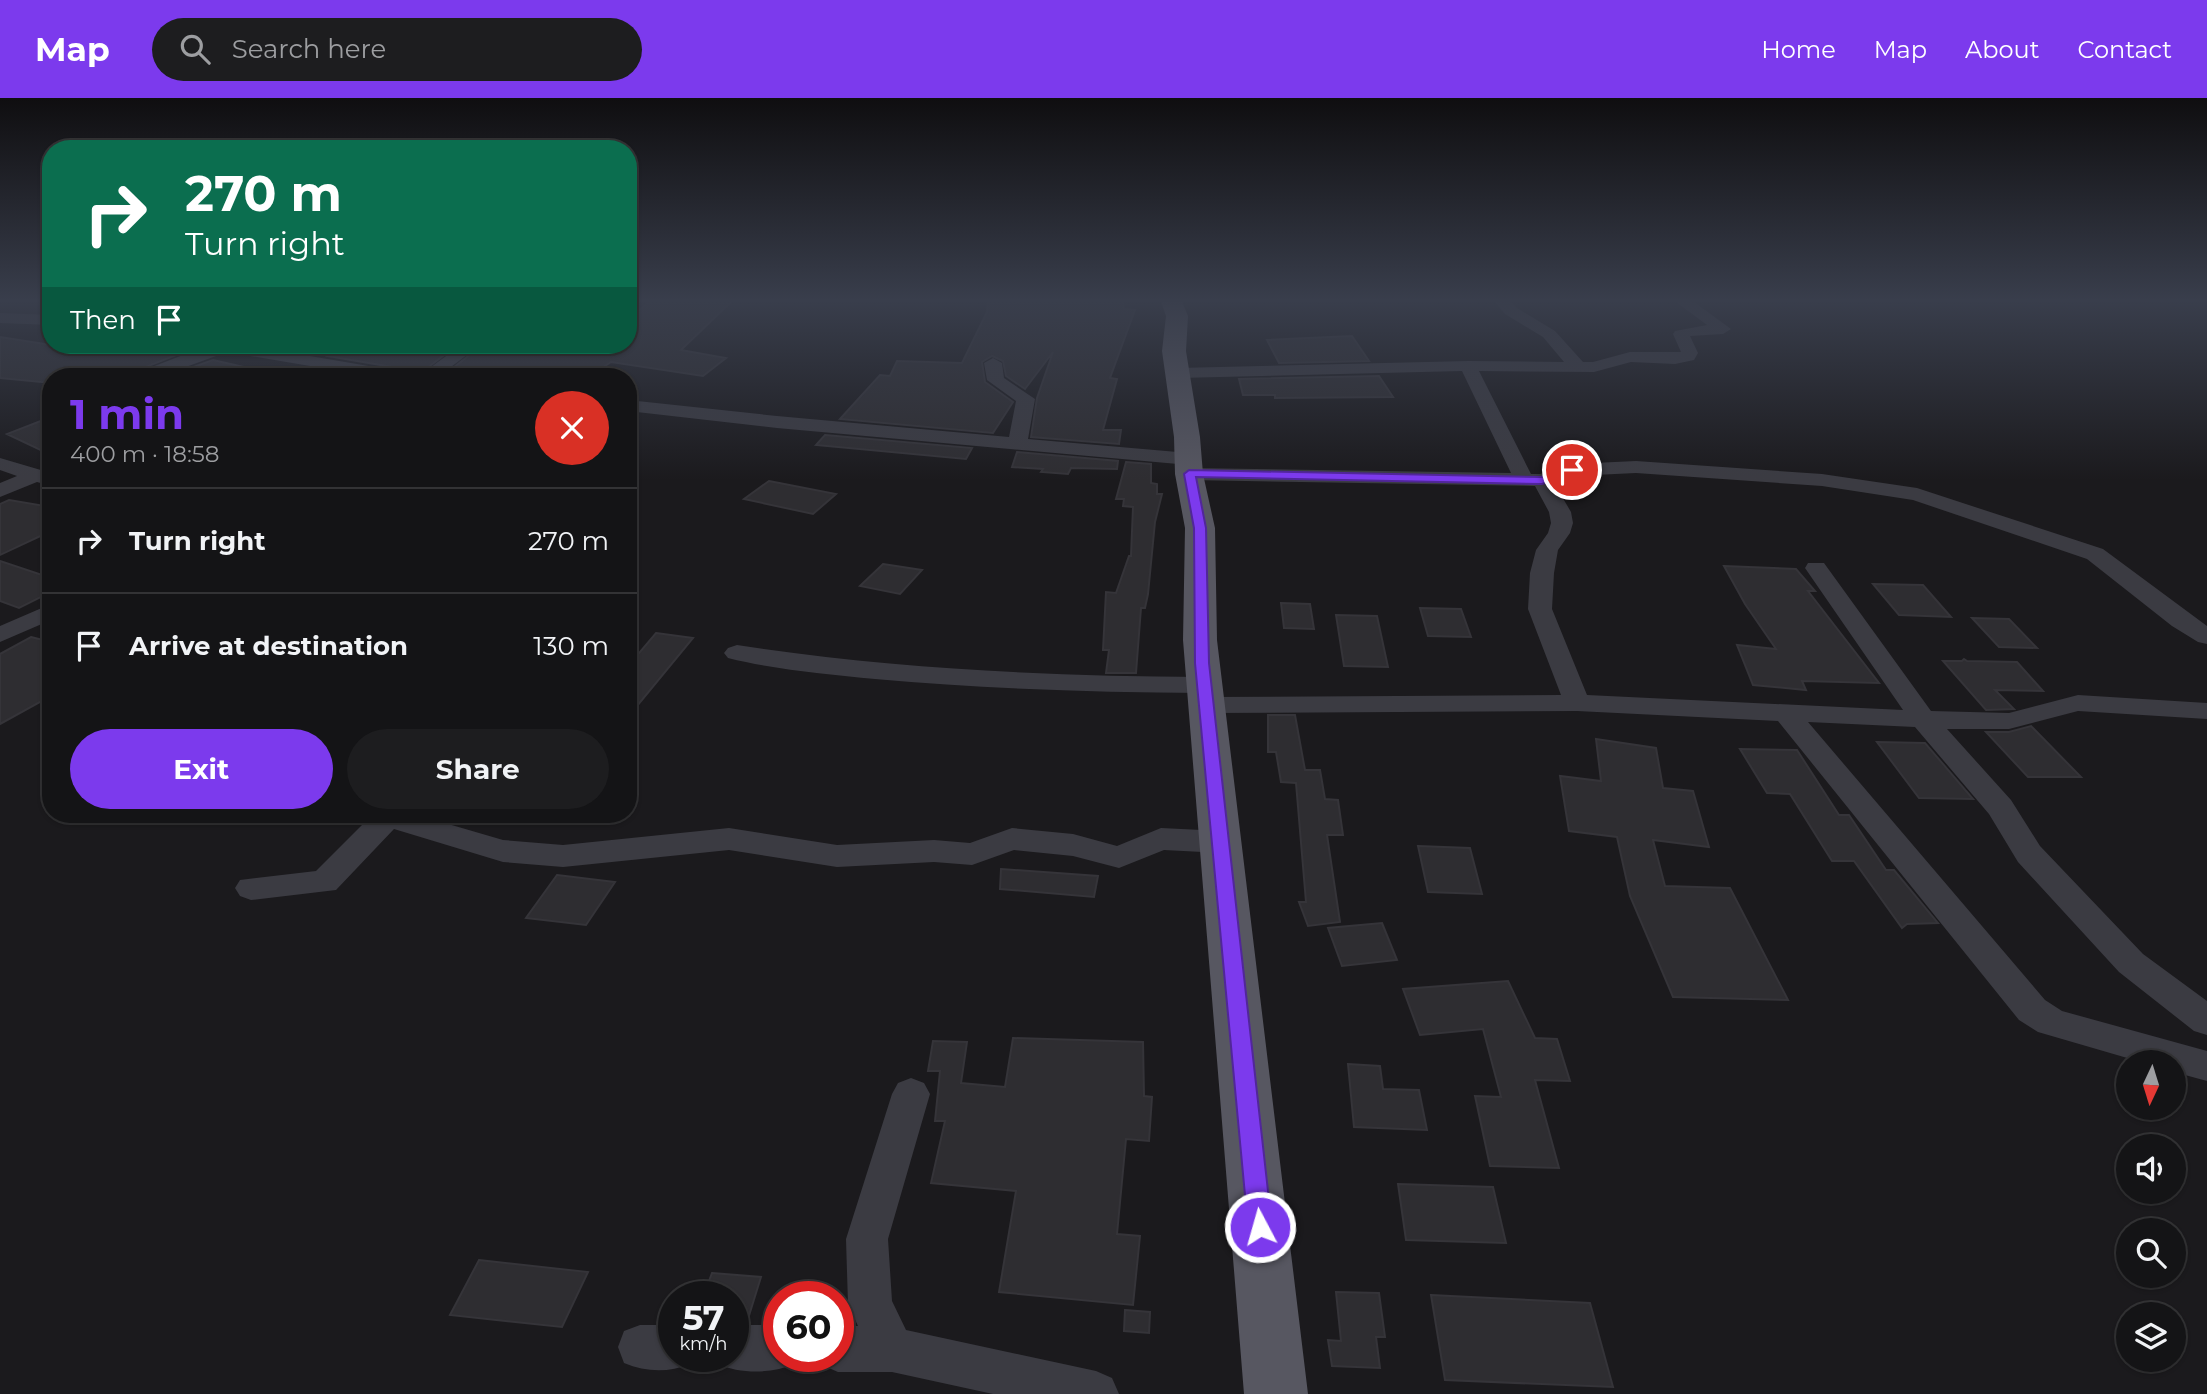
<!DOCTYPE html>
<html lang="en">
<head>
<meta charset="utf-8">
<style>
	:root { --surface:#141416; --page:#1d1d1f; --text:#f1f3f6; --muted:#9d9ea1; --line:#333335; --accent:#7c3aed }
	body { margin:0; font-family:Montserrat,sans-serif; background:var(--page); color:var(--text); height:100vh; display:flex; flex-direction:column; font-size:26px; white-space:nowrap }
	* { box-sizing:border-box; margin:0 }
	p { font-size:23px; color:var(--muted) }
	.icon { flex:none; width:38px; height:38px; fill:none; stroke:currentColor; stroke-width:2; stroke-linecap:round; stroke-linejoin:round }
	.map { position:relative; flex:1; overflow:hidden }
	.sheet { position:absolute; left:42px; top:270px; width:595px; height:455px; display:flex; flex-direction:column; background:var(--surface); border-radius:28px; box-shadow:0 2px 5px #0004,0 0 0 2px var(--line) }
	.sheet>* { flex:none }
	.hud { position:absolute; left:42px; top:42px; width:595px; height:214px; border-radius:28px; box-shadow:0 2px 5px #0004,0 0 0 2px var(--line); background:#0b6e4f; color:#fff; overflow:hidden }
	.needle { width:46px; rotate:184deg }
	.buttons { position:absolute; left:2116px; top:952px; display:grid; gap:14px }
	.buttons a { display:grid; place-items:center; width:70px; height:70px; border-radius:50%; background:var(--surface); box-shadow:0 2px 5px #0004,0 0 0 2px var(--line); font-size:35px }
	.speed { position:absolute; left:658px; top:1183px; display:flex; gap:14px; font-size:35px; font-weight:700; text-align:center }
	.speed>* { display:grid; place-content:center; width:91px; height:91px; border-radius:50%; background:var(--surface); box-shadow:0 2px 5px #0004,0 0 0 2px var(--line); line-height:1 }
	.speed small { font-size:18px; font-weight:400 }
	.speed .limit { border:10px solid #d22; background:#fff; color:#111 }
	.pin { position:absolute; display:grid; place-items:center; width:60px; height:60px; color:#fff; margin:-30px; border:4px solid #fff; border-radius:50%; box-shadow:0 2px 7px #0007 }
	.me { position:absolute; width:77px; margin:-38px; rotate:354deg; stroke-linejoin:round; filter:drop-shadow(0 0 5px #0008) }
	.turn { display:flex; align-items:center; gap:24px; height:147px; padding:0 28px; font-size:32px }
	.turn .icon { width:91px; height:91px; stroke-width:2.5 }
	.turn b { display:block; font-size:49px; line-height:60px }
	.then { display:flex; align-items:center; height:66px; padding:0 28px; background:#0003; gap:14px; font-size:26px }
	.round { display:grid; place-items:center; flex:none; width:74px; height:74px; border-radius:37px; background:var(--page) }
	.head { display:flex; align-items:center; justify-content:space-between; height:119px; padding:0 28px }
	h1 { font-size:42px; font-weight:700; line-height:52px; color:var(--accent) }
	.action { display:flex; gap:14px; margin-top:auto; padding:14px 28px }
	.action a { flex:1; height:80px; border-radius:42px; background:var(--accent); color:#fff; font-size:28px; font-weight:700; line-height:80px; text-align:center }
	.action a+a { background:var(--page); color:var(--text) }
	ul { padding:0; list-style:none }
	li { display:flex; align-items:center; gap:21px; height:105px; padding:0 28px; border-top:2px solid var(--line) }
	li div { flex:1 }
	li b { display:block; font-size:26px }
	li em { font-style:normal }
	header { display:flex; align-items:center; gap:42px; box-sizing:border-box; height:98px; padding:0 35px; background:var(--accent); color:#fff }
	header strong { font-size:33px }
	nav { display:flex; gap:38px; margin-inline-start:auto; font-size:24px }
	.search { width:490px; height:63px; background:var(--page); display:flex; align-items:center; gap:18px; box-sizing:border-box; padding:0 24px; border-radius:38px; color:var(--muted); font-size:26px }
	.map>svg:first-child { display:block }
	.building { fill:#2e2d31; stroke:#353439; stroke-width:2 }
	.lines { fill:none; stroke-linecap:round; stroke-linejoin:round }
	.street { fill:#3b3b42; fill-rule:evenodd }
	.primary { fill:#575761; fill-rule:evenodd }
	.route { fill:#7c3aed; stroke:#51269a; stroke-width:2 }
</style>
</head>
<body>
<header>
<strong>Map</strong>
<div class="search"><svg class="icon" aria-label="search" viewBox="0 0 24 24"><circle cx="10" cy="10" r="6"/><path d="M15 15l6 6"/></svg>Search here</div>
<nav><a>Home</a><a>Map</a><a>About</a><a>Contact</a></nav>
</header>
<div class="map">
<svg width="2207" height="1296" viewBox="0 0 2207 1296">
	<rect width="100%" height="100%" fill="#1b1a1d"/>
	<!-- building -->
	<path class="building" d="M652,201H734L681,252L726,260L703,278L611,264L590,278L527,274L519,278H443L482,247H628V222Z
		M988,201H1122L1124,211L1135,212L1110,280L1117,281L1103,332H1121L1119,346L1031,339L1037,300L1053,254L1025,291L1006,278L1003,263L992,258L982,264L985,284L1013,304L993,335L840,321L880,277L890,278L897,263L962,265L987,214Z
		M1352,238L1369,263L1279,265L1267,242Z
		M0,239L51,247H143L181,255L138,272L133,278H51V285L0,280Z
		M353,247L393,251L401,247H457L417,278H409L398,270L328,258Z
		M213,262L244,269L243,278H168Z
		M303,270L355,278H285Z
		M1379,278L1393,299L1275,300V297H1243L1239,281Z
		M51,319V357L7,336Z
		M825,337L972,350L966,361L816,347Z
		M1017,354L1118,363L1117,371L1071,370L1068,376L1041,374L1043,371L1012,369Z
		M1126,364L1151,366V385L1157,386V396H1162L1155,424L1148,496L1145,510H1141L1136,575H1106L1109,552H1103L1106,494L1116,495L1129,458H1131L1133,409L1123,408L1124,401H1116Z
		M769,383L836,396L813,416L744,401Z
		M9,402L51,409V433L0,457V406Z
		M0,463L51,480V494L19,510L0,503Z
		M883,466L922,472L900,496L860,488Z
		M1724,468L1796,471L1815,493H1808L1879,585L1802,583L1806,592L1753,587L1737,547L1776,551L1745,506Z
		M1873,486L1923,487L1951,519L1899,517Z
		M1281,505L1310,506L1314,531L1284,530Z
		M1420,510L1461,511L1471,539L1428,538Z
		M1336,517L1377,518L1388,569L1344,568Z
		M1972,520L2009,521L2037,550L1999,549Z
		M656,535L693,540L628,619V568Z
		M31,539L51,544V598L0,626V556Z
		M1964,561L1967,563L2017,564L2043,593L1995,592L2014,611L1986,612L1943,563H1962Z
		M1268,617H1295L1305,672H1320L1325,701L1338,702L1343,737H1327L1340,824L1308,828L1299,804H1306L1296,685L1281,684L1276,654H1268Z
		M2031,628L2081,679H2028L1986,634H2009Z
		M1596,641L1656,650L1663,690L1693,693L1709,749L1653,742L1665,788L1730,790L1788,902L1673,899L1630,798L1617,739L1569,733L1560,678L1601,683Z
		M1877,644L1925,645L1973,701L1919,700Z
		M1740,651L1797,652L1839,717H1849L1886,772H1894L1938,825L1907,826L1902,830L1854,763H1832L1790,696L1767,695Z
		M1418,748L1470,750L1482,796L1428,794Z
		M1001,771L1098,778L1094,799L1000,791Z
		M557,777L615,784L586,827L526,820Z
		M1382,825L1397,862L1342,868L1328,830Z
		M1508,883L1535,940L1557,941L1570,983L1535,982L1559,1070L1490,1068L1475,998L1501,999L1483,931L1420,937L1403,891Z
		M1013,940L1143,944L1144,998L1152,999L1149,1043L1126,1041L1117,1136L1140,1138L1133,1207L999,1194L1016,1093L931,1085L945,1023H935L940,973H928L933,943L967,944L961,985L1005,989Z
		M1348,966L1380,968L1383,991L1419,992L1427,1032L1354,1029Z
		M1398,1086L1493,1089L1506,1145L1406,1142Z
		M479,1162L588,1174L562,1229L450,1217Z
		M712,1175L761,1179L747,1224H733V1199H703Z
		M1336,1194L1379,1195L1385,1239H1376L1380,1270L1332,1268L1328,1242L1341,1243Z
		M1431,1197L1590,1205L1613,1289L1445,1282Z
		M1125,1212L1150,1214L1149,1235L1124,1233Z"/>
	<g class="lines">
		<!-- street -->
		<path class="street" d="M1492,201H1508L1517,210L1555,233L1583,264H1593L1630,254H1681L1673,236L1675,233L1707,227L1672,201H1690L1731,231L1723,236L1690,238L1698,255L1694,262L1675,266L1631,264L1594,274L1479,273L1531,376H1540L1572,366L1636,363L1822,376L1917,390L2103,451L2207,528V546L2198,544L2172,528L2087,461L1913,402L1822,388L1636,375L1574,378L1554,385L1571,414L1573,425L1570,435L1558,452L1554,475L1552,511L1587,597L1903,612L1805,470L1808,465H1824L1931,613L2009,615L2078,597L2207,605V621L2078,613L2009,631H1947L2011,702L2040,748L2143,856L2207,903V937L2194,933L2119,874L2018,764L1989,716L1915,629L1808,624L2045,902L2062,913L2207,953V983L2174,974V964H2141L2038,934L2019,922L1778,623L1577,613L1206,615L1197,613L1193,607L1197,601L1206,599L1561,597L1528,511L1530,475L1536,452L1548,435L1551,425L1549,414L1535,388L1189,382L1182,380L1179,376L1182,372L1189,370L1511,375L1462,273L1178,280L1169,275L1178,270L1468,263L1564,264L1543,239L1505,216Z
			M0,215L51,217V227L0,225Z
			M209,247H245L398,273L407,278H369L227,254L161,278H136L139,274Z
			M461,247H480L439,278H419Z
			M993,260L1002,265L1004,280L1035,301L1028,341L1189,355L1196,357L1199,361L1196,365L1189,367L777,330L628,313V302L777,318L1009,339L1016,303L987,282L984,265Z
			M0,360L51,375V388L37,384L0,399V385L17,378L0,372Z
			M51,506V522L0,544V528Z
			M737,547C892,571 1047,578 1204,579L1213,581L1217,587L1213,593L1204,595C1094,594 985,591 875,581C827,576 776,572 728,560L724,555L728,550Z
			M373,716H414L503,742L563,747L729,730L837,747L934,742L970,745L1012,730L1073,736L1117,748L1161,730L1222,733L1233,737L1237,744L1233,751L1222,755L1164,752L1119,770L1073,758L1014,752L972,767L934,764L837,769L729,752L563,769L503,764L394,731L336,792L251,802L240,798L235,790L240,782L316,773Z
			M911,980L924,985L930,996L888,1141L892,1203L906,1232L1096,1273L1112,1280L1119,1296H993L892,1274H838L822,1267L818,1258H838V1228H858L848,1206L846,1141L892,996L898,985Z
			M640,1227H674V1258H693L690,1266C668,1275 646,1274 624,1265L618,1249L624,1233Z
			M733,1227H779V1258H798L795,1266C771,1276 741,1276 717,1266L714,1258H733Z"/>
		<!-- primary -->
		<path class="primary" d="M1160,201H1181L1188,218L1186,253L1200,339L1203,376L1215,430L1217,542L1308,1296H1244L1183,542L1185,430L1175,376L1174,339L1162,253L1166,218Z"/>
	</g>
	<!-- sky -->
	<linearGradient id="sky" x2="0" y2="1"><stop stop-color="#0f0e10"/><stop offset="0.53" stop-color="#393e4c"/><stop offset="1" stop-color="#393e4c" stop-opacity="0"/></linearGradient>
	<rect width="2207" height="382" fill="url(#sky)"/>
	<!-- route -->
	<path class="route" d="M1572,368L1576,369V374L1542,386L1196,379L1206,430L1209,565L1272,1129L1268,1137L1260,1140L1252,1137L1248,1129L1195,565L1194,430L1184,376L1189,372L1541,379Z"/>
</svg>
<div class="buttons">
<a><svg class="needle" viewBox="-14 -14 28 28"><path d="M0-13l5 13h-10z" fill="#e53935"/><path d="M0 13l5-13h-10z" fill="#9d9ea1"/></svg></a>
<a><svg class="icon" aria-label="sound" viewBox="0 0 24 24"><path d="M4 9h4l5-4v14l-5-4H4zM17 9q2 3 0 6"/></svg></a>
<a><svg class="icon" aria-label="search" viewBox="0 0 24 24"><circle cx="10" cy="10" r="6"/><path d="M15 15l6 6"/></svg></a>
<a><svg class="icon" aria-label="layers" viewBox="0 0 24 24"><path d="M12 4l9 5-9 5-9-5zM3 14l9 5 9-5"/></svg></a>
</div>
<div class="speed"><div>57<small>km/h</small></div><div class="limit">60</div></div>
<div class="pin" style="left:1572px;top:372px;background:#d93025"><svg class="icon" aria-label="arrive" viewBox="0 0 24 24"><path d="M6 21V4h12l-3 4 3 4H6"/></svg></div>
<svg class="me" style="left:1260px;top:1129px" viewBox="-20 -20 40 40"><circle r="17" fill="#7c3aed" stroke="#fff" stroke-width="3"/><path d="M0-11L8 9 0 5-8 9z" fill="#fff"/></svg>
<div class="hud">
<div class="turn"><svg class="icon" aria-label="right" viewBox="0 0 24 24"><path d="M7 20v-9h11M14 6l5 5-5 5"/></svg><div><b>270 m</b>Turn right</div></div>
<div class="then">Then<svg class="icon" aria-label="arrive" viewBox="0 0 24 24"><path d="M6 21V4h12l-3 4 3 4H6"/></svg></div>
</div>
<section class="sheet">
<div class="head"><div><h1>1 min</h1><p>400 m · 18:58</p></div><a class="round" style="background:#d93025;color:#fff"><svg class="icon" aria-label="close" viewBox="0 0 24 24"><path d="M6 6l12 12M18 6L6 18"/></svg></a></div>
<ul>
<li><svg class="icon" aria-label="right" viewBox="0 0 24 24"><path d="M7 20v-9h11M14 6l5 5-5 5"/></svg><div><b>Turn right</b></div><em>270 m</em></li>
<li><svg class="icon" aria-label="arrive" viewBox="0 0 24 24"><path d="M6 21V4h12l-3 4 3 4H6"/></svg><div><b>Arrive at destination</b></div><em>130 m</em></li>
</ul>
<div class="action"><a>Exit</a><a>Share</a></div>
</section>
</div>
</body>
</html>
